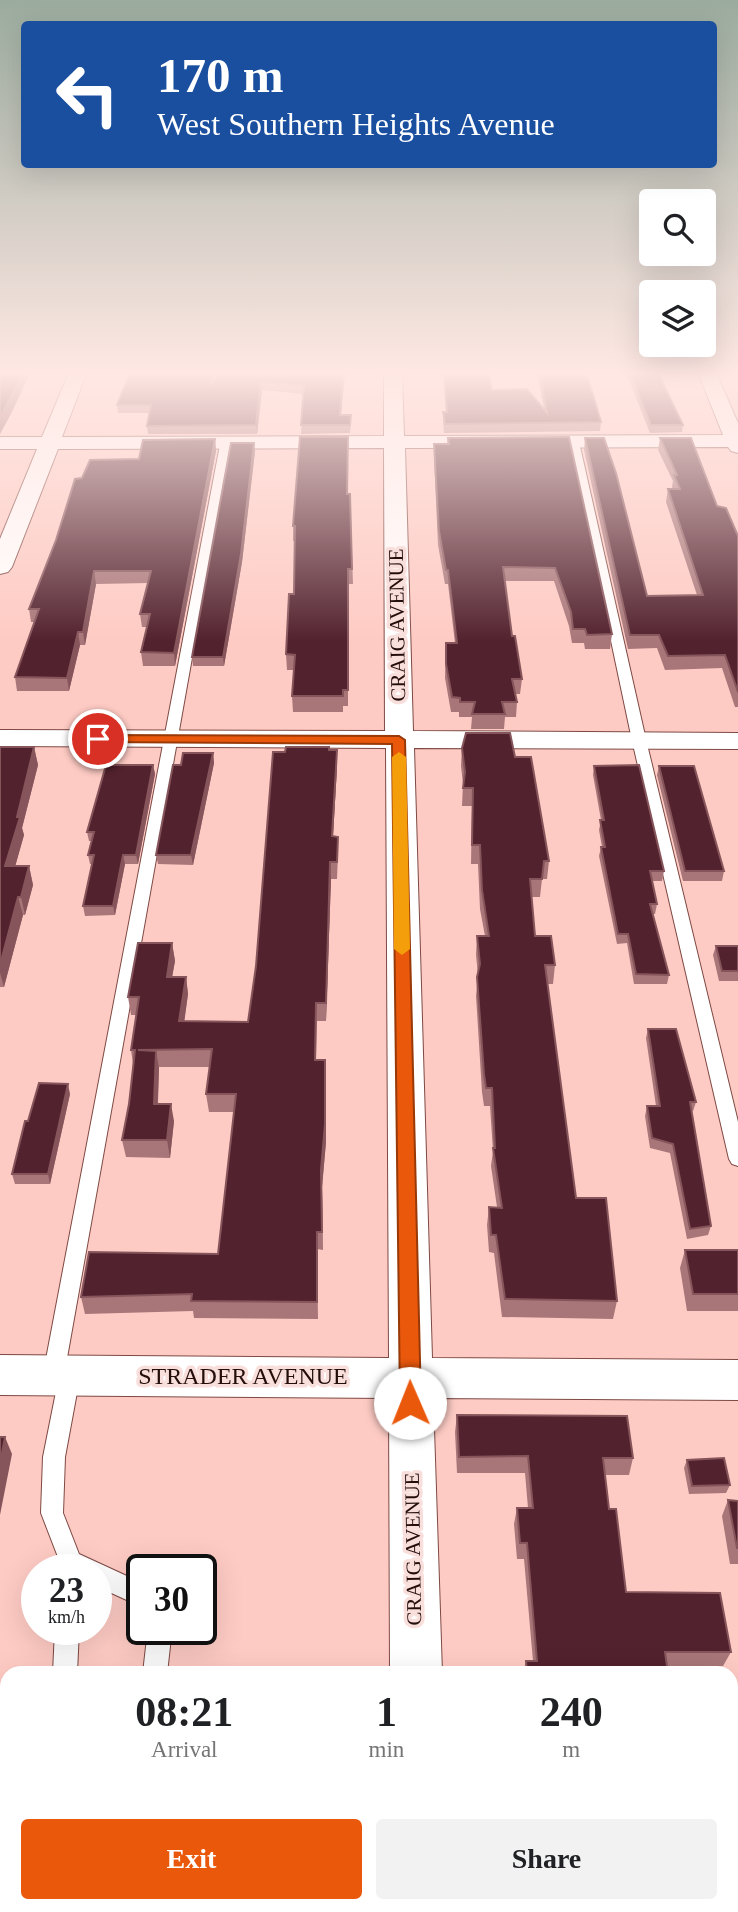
<!DOCTYPE html>
<html lang="en">
<head>
<meta charset="utf-8">
<style>
	:root { --surface:#fff; --page:#f2f2f2; --text:#202124; --muted:#757577; --accent:#ea580c }
	body { margin:0; font-family:Georgia,serif; background:var(--page); color:var(--text); height:100vh; display:flex; flex-direction:column; font-size:26px; white-space:nowrap }
	* { box-sizing:border-box; margin:0 }
	p { font-size:23px; color:var(--muted) }
	.icon { flex:none; width:38px; height:38px; fill:none; stroke:currentColor; stroke-width:2; stroke-linecap:round; stroke-linejoin:round }
	.map { position:relative; flex:1; overflow:hidden }
	.drawer { position:absolute; left:0px; top:1666px; width:738px; height:247px; display:flex; flex-direction:column; background:var(--surface); border-radius:21px 21px 0 0; box-shadow:0 7px 28px #0002 }
	.drawer>* { flex:none }
	.top-card { position:absolute; left:21px; top:21px; width:696px; height:147px; border-radius:7px; box-shadow:0 7px 28px #0002; background:#1a4fa0; color:#fff; overflow:hidden }
	.tools { position:absolute; left:639px; top:189px; display:grid; gap:14px }
	.tools a { display:grid; place-items:center; width:77px; height:77px; border-radius:7px; background:var(--surface); box-shadow:0 7px 28px #0002; font-size:35px }
	.speed { position:absolute; left:21px; top:1554px; display:flex; gap:14px; font-size:35px; font-weight:700; text-align:center }
	.speed>* { display:grid; place-content:center; width:91px; height:91px; border-radius:50%; background:var(--surface); box-shadow:0 7px 28px #0002; line-height:1 }
	.speed small { font-size:18px; font-weight:400 }
	.speed .limit { border:4px solid #111; border-radius:10px; background:#fff; color:#111 }
	.pin { position:absolute; display:grid; place-items:center; width:60px; height:60px; color:#fff; margin:-30px; border:4px solid #fff; border-radius:50%; box-shadow:0 2px 7px #0007 }
	.me { position:absolute; width:77px; margin:-38px; rotate:359deg; stroke-linejoin:round; filter:drop-shadow(0 0 5px #0008) }
	.turn { display:flex; align-items:center; gap:24px; height:147px; padding:0 21px; font-size:32px }
	.turn .icon { width:91px; height:91px; stroke-width:2.5 }
	.turn b { display:block; font-size:49px; line-height:60px }
	.eta { display:flex; justify-content:space-evenly; align-items:center; height:119px; text-align:center }
	.eta b { font-size:42px; font-weight:600; line-height:49px }
	.button { display:flex; gap:14px; margin-top:auto; padding:14px 21px }
	.button a { flex:1; height:80px; border-radius:7px; background:var(--accent); color:#fff; font-size:28px; font-weight:600; line-height:80px; text-align:center }
	.button a+a { background:var(--page); color:var(--text) }
	.map>svg:first-child { display:block }
	.lines { fill:none; stroke-linecap:round; stroke-linejoin:round }
	.lane-casing { stroke:#7e4943; stroke-width:2 }
	.street-casing { stroke:#7e4943; stroke-width:2 }
	.lane { fill:#fff; fill-rule:evenodd }
	.street { fill:#fff; fill-rule:evenodd }
	.wall { fill:#a87679 }
	.shaded-wall { fill:#86555b }
	.building { fill:#52222e; stroke:#86555b; stroke-width:2 }
	.route { fill:#ea580c; stroke:#983908; stroke-width:2 }
	.slow { fill:#f59e0b }
	.labels { text-anchor:middle; dominant-baseline:central; stroke-width:7; stroke-linejoin:round; paint-order:stroke }
	.street-label { font-size:21px; fill:#240e0c; stroke:#f9dfdc }
	.near-street-label { font-size:24px; fill:#240e0c; stroke:#f9dfdc }
</style>
</head>
<body>
<div class="map">
<svg width="738" height="1912" viewBox="0 0 738 1912">
	<rect width="100%" height="100%" fill="#fecbc4"/>
	<g class="lines">
		<defs>
			<path id="lane" d="M574,439L579,442L646,740L738,1122V1166L732,1164L729,1159L632,740L569,442Z
				M225,442L230,445L65,1369L70,1367L77,1369L80,1376L65,1457L63,1513L79,1554L142,1583V1607L96,1586V1570H63L41,1513L43,1457L58,1382L53,1384L46,1382L43,1375L220,445Z
				M55,1629H79L77,1673H53Z
				M148,1629H172L167,1673H143Z
				M107,1906H137L140,1912H110Z"/>
			<path id="street" d="M68,375H86L62,437L384,436V375H402L404,436L723,435L699,375H717L738,423V453L731,451L728,447L405,448L413,731L738,733V749L414,748L432,1358L738,1360V1400L433,1398L442,1673H390L389,1398L0,1395V1355L389,1358L386,748L0,746V730L385,731L384,448L58,449L12,567L8,572L0,574V539L37,449H0V437H42Z
				M391,1906H448L450,1912H392Z"/>
		</defs>
		<!-- lane casing -->
		<use href="#lane" class="lane-casing"/>
		<!-- street casing -->
		<use href="#street" class="street-casing"/>
		<!-- lane -->
		<use href="#lane" class="lane"/>
		<!-- street -->
		<use href="#street" class="street"/>
	</g>
	<!-- wall -->
	<path class="wall" d="M215,375L214,380L344,375L341,415L351,424L350,433L301,434L304,394L262,390L257,434H148L147,426L149,413H118L117,405Z
		M444,375H489L492,390L544,409L537,375H587L601,422L600,431L444,433L443,421V412H446Z
		M627,375H659L683,425L682,432L650,433Z
		M448,438L612,634L610,649H585L584,643H572L569,626L554,581H505L512,636L522,679L520,694H515L517,702L516,717H505L504,729H471L472,717H459V712H451L445,678L446,643H455L448,584H445L438,545L434,457V444H447Z
		M585,438L647,596L697,595L666,502L668,489H673L672,487L673,481L658,450L660,438L717,506L738,536V707H735L722,668L665,670L657,648L628,649L584,450Z
		M215,439L216,451L175,666H143L141,652L147,627H142L140,614L148,583L96,584L85,645H80L69,691H17L15,677L34,622H31L29,609L82,478L139,459Z
		M255,451L242,562L224,666H193L192,657Z
		M348,494H350L353,584H348V706H343V712H293L292,696L294,670H287L286,654L294,594L295,541H293V526Z
		M0,747H34L38,765L22,828L24,835L15,866H29L33,885L25,915H23L4,987H0Z
		M462,748L515,757L549,861L547,879H542L540,897H532L535,936L555,965L553,984H547L576,1198L617,1301L613,1319L502,1317L494,1253L489,1252L487,1225L489,1207H497L491,1166L493,1151L490,1106H484L482,1092L476,996L478,975L476,955L477,936H485L480,909L478,864H471L472,806H462L463,784L461,766Z
		M329,750H337V767L333,836L338,854L337,879H331L326,1021H317L316,1060L326,1078V1142L322,1187L323,1250L317,1249L318,1319L194,1318L193,1311L85,1314L81,1297L218,1254L234,1112H209L206,1094L210,1067H159L158,1104L174,1121L170,1158L126,1157L122,1140L129,1104L133,1064L131,1050L136,1015H131L128,997L172,943L175,961L172,977H186L188,994L184,1021L248,1022Z
		M213,753L214,763L193,865L158,864L156,855L181,765Z
		M153,765L155,774L138,864H125L115,915L85,916L83,906L92,864H90L88,855L92,841H89L87,832Z
		M594,766L664,871L662,881H652L657,904L655,914H653L669,975L667,984H634L627,943L617,944L599,856L601,847H602L599,830L601,820L593,775Z
		M659,766L724,871L722,881H683L657,775Z
		M716,946H738V981H719L713,955Z
		M648,1029L696,1102L693,1111H692L711,1226L708,1235L687,1239L670,1153L650,1148L645,1116L647,1106H656L646,1038Z
		M70,1094L50,1184H15L12,1174L28,1121Z
		M685,1250H738V1311H687L680,1268Z
		M457,1415L633,1458L629,1475H605L609,1509L626,1592L731,1652L723,1666H667L668,1673H523L526,1661H533L524,1559H517L514,1524L517,1508H528L525,1473H457L455,1432Z
		M687,1460L730,1485L726,1493L689,1494L684,1468Z
		M728,1500L738,1501V1564H730L722,1516Z
		M543,1906H673L674,1912H543Z"/>
	<!-- shaded-wall -->
	<path class="shaded-wall" d="M22,375H29L12,412L0,434V418Z
		M344,375V381L340,423V415Z
		M261,382L262,390L257,434L256,425Z
		M215,439L216,451L175,666L174,653Z
		M254,443L255,451L242,562L224,666L223,657Z
		M94,571L96,584L85,645L83,632Z
		M78,632L80,645L69,691L67,678Z
		M34,747L38,765L22,828L24,835L10,885L5,866Z
		M337,750V767L332,854V836Z
		M213,753L214,763L193,865L191,855Z
		M153,765L155,774L138,864L136,855Z
		M123,855L125,864L115,915L113,906Z
		M330,862L331,879L326,1021V1003Z
		M29,866L33,885L25,915L21,897Z
		M18,897L23,915L4,987L0,973V965Z
		M172,943L175,961L169,994L167,977Z
		M186,977L188,994L182,1039L179,1021Z
		M156,1051L159,1068L157,1121L154,1104Z
		M325,1060L326,1142L322,1187L323,1250L321,1170Z
		M68,1084L70,1094L50,1184L48,1174Z
		M171,1104L174,1121L170,1158L167,1140Z
		M5,1437L12,1454L0,1515V1464Z"/>
	<!-- building -->
	<path class="building" d="M0,375H22L0,418Z
		M129,375H213L211,383L220,375H344L340,415H351L350,425H301L304,386L261,382L256,425L147,426L151,405H117Z
		M444,375H489L492,390L527,389L547,413L540,375H587L601,422L445,424L443,412H447Z
		M631,375H659L683,425H651Z
		M300,437H348L347,494H350L352,569H348V690H343V696H292L295,655L286,654L289,594H294L295,526H293Z
		M569,437L612,634L587,635L585,629H573L571,612L555,568L503,567L512,636H515L522,679H512L517,702H502L505,714H472L475,702H460V698L452,697L446,664V643H457L448,570H446L439,531L434,444H449L448,438Z
		M585,438H604L616,473L647,596L703,595L668,489H680L674,475H677L660,438H691L717,506L726,508L738,536V692L725,655L668,656L659,635H630Z
		M215,439L174,653L141,652L150,614H140L151,571H94L83,632H78L67,678L15,677L39,609H29L56,540L75,479L82,478L90,460L139,459L143,440Z
		M231,443H254L241,554L223,657H192Z
		M466,733H510L515,757H531L549,861H544L542,879H530L535,936H551L555,965H545L576,1198H606L617,1301L505,1299L496,1235H491L489,1207L502,1208L493,1148H495L492,1088H486L484,1074L477,977L480,964L477,936H489L482,890L480,845H472L473,788H463L465,772L462,748Z
		M0,747H34L17,817H20L5,866H29L21,897H18L0,965Z
		M286,747H329V750H337L332,836L338,837L337,862H330L326,1003H316L315,1060H325V1124L321,1170L322,1232H317V1302L191,1301L192,1294L81,1297L89,1252L218,1254L236,1094H206L212,1049L138,1050L156,1051L154,1104H171L167,1140H122L129,1104L135,1050H131L139,997H128L138,943H172L167,977H186L179,1021L248,1022L256,966L273,752H285Z
		M183,753H213L191,855H156L173,765H181Z
		M106,765H153L136,855H123L113,906H83L94,855H88L94,832H87Z
		M639,765L664,871H650L657,904H650L669,975L636,974L628,934H618L601,847H605L600,820H604L594,766Z
		M659,766H694L724,871H685Z
		M716,946H738V971H722Z
		M648,1029H676L696,1102H690L711,1226L690,1229L673,1144L652,1138L647,1106H660Z
		M39,1083L68,1084L48,1174H12L25,1121H28Z
		M685,1250H738V1294H693Z
		M457,1415L627,1416L633,1458H603L609,1509H616L626,1592L720,1593L731,1652H665L668,1673H527L526,1661H537L527,1543H520L517,1508H533L528,1456L459,1457Z
		M0,1437H5L0,1464Z
		M724,1458L730,1485L692,1486L687,1460Z
		M728,1500L738,1501V1548H737Z
		M547,1906H673L674,1912H548Z"/>
	<!-- sky -->
	<linearGradient id="sky" x2="0" y2="1"><stop stop-color="#9bab9e"/><stop offset="0.58" stop-color="#ffe8e4"/><stop offset="1" stop-color="#ffe8e4" stop-opacity="0"/></linearGradient>
	<rect width="738" height="642" fill="url(#sky)"/>
	<!-- route -->
	<path class="route" d="M98,735L399,736L405,740L421,1403L418,1410L410,1413L403,1410L400,1403L392,744L93,742V736Z"/>
	<!-- slow -->
	<path class="slow" d="M399,752L406,757L410,949L402,955L394,949L392,757Z"/>
	<g class="labels">
		<!-- street labels -->
		<g class="street-label">
			<text transform="translate(397 625) rotate(-91)">CRAIG AVENUE</text>
			<text transform="translate(413 1549) rotate(-91)">CRAIG AVENUE</text>
		</g>
		<!-- near-street labels -->
		<g class="near-street-label">
			<text x="243" y="1376">STRADER AVENUE</text>
		</g>
	</g>
</svg>
<div class="tools">
<a><svg class="icon" aria-label="search" viewBox="0 0 24 24"><circle cx="10" cy="10" r="6"/><path d="M15 15l6 6"/></svg></a>
<a><svg class="icon" aria-label="layers" viewBox="0 0 24 24"><path d="M12 4l9 5-9 5-9-5zM3 14l9 5 9-5"/></svg></a>
</div>
<div class="speed"><div>23<small>km/h</small></div><div class="limit">30</div></div>
<div class="pin" style="left:98px;top:739px;background:#d93025"><svg class="icon" aria-label="arrive" viewBox="0 0 24 24"><path d="M6 21V4h12l-3 4 3 4H6"/></svg></div>
<svg class="me" style="left:410px;top:1403px" viewBox="-20 -20 40 40"><circle r="19" fill="#fff"/><path d="M0-13L10 11 0 6-10 11z" fill="#ea580c"/></svg>
<div class="top-card">
<div class="turn"><svg class="icon" aria-label="left" viewBox="0 0 24 24"><path d="M17 20v-9H6M10 6l-5 5 5 5"/></svg><div><b>170 m</b>West Southern Heights Avenue</div></div>
</div>
<section class="drawer">
<div class="eta">
<div><b>08:21</b><p>Arrival</p></div>
<div><b>1</b><p>min</p></div>
<div><b>240</b><p>m</p></div>
</div>
<div class="button"><a>Exit</a><a>Share</a></div>
</section>
</div>
</body>
</html>
